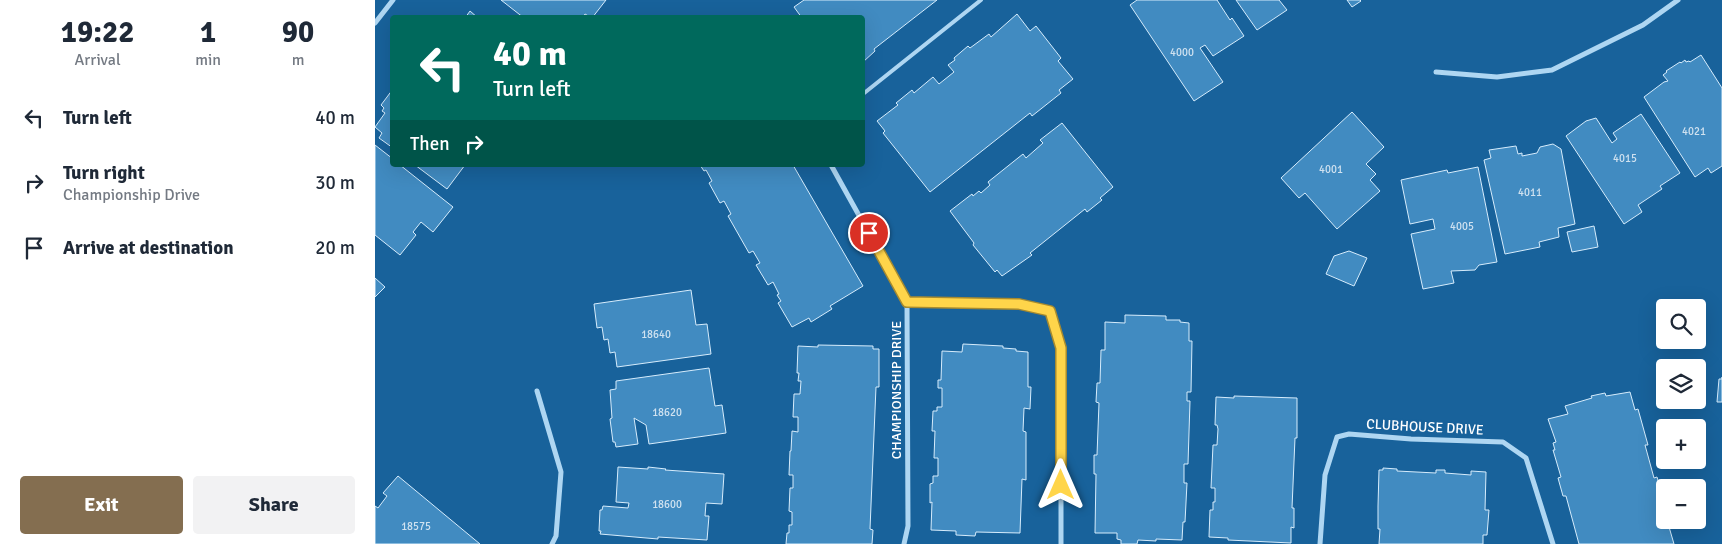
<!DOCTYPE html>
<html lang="en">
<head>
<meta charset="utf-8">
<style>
	:root { --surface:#fff; --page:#f2f2f3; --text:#1f2937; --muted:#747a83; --accent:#846e50 }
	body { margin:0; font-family:Signika,sans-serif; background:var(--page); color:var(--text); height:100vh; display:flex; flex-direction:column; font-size:19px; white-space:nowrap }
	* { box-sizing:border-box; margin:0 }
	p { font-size:16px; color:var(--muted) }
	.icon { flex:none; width:28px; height:28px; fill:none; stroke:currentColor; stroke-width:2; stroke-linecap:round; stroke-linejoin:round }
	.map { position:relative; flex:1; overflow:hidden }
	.drawer { display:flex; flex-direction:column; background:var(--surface); width:375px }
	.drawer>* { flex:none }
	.hud { position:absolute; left:15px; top:15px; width:475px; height:152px; border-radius:5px; box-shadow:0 5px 20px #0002; background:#00695c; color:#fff; overflow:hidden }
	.tools { position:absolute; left:1281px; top:299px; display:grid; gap:10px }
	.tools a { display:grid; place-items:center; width:50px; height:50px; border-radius:5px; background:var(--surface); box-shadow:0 5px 20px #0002; font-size:25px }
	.pin { position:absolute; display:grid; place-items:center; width:42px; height:42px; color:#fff; margin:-21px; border:2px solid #fff; border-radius:50%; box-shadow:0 1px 5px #0007 }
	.me { position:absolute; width:55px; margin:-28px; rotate:0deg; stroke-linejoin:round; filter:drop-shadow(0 0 4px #0008) }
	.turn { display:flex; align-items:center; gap:18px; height:105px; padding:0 20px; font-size:22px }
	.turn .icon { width:65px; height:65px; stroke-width:2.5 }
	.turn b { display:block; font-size:35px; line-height:42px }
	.then { display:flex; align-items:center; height:48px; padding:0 20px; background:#0003; gap:10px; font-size:19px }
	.eta { display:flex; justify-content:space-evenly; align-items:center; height:85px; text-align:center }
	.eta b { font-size:30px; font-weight:700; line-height:35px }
	.cta { display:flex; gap:10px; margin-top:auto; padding:10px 20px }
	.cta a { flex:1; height:58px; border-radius:5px; background:var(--accent); color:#fff; font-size:20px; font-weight:700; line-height:58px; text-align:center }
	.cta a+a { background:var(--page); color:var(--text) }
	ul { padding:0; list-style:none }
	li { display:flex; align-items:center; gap:15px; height:65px; padding:0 20px }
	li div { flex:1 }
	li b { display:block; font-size:19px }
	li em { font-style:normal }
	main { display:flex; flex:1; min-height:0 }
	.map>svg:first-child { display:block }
	.building { fill:#418bc1; stroke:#d6ecfc }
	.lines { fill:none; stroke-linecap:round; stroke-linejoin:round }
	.lane { stroke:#aed6f2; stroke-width:4 }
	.street { stroke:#aed6f2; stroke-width:5 }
	.route-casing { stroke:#a68a30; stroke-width:12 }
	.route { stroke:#ffd54a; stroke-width:9 }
	.labels { text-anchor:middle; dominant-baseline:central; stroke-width:4; stroke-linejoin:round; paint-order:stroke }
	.number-label { font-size:11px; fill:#d0e2f0 }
	.street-label { font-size:14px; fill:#fff; stroke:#18629b }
</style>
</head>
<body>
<main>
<section class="drawer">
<div class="eta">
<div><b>19:22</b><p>Arrival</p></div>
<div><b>1</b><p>min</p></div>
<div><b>90</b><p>m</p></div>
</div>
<ul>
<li><svg class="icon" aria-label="left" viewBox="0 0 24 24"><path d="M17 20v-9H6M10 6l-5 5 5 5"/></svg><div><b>Turn left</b></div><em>40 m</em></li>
<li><svg class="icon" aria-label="right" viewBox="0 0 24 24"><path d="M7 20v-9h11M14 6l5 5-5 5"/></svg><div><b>Turn right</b><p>Championship Drive</p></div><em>30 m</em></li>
<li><svg class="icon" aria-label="arrive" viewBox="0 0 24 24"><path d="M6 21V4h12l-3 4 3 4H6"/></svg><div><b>Arrive at destination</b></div><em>20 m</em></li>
</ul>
<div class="cta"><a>Exit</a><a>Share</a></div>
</section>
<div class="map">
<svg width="1347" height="544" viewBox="0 0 1347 544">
	<rect width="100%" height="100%" fill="#18629b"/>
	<!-- building -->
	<path class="building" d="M126,0H231L217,18L210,14L207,18H149Z
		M429,0H562L499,49L500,51L488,62V18H427L419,7Z
		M762,0H842L855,20L857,18L869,36L838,56L830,45L825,48L848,82L819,101L755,5Z
		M861,0H904L912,10L882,30Z
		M972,0H985L986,1L977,7Z
		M95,11L103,18H90Z
		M642,14L655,31L661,26L686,58L683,61L698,79L684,90L686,93L657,116L655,113L555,192L508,133L510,131L502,121L523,105L521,103L537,90L539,93L558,77L564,84L579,72L573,65L580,60L579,58L593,46L595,48L614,34L616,37Z
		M1326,55L1347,88V166L1336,173L1333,168L1320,177L1269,97L1289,82L1293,81L1288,75L1292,72L1291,71L1305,62L1306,63L1310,60L1311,62L1314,61L1315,62Z
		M18,89V148L4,138L7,133L0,127L10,113L7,111L9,108L6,105Z
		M977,112L1009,147L991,164L1001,174L995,180L1005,191L962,229L930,193L924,198L906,178Z
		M1266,114L1305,173L1285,186L1287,189L1263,205L1267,212L1249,224L1191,136L1211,121L1221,118L1237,143L1242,139L1238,133Z
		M687,123L738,187L725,198L727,200L712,212L710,209L655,253L657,255L627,276L622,270L620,272L598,245L599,243L575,211L597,194L598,196L604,191L606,193L615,185L613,182L648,154L651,158L668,143L665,140Z
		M1178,144L1186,149L1200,224L1183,228L1184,237L1164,242L1165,247L1130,254L1109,160L1116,158L1114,150L1141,146L1143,154L1147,153V156L1162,153L1165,147Z
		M0,145L18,159V165H25L78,207L58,232L46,222L38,232L41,235L25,255L0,235Z
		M40,165H90L72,189Z
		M325,165H418L488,286L455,306L457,309L436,322L434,318L417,327L403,303L406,301L402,295L404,294L398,282L393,285L381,265L385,263L378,251L374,253L353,216L356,214L349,201L345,203L334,183L337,181L331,170L329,171Z
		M1103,167L1122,262L1104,265L1100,270L1076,271L1079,283L1048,289L1036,234L1060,229L1058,219L1035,224L1026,180L1072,170L1073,173Z
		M1219,226L1223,247L1197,252L1192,232Z
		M974,251L992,258L979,286L951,274L959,256Z
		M0,278L10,287L0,297Z
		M316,290L321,325L332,324L336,354L242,367L240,352L235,353L233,339L229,340L227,327L222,328L219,304Z
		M750,315L791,316V320H805V322L814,323V341H817L816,392H812V401H815L813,464H809V483H812L810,522H808L807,540L781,539V541L763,540L762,544H746V540L742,539V533H720L721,474H719V455H722L724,403L721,402L722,383H725L726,350H730V322L750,323Z
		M588,344L628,346V348L641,349V351L653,352V387H656L655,409L649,408L648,431L651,432V480L647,479L645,533L601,532L600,536L581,535V531L556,530L557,502L555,503V484L558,483V476H563V458H559L560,431H557L558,411H562V407H567V388H563V380H566L567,351L587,352Z
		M443,345L498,346V349H504V387H501L495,529L498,530L497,544H411L412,533H414V525H417V512L414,511L415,488H418V475H414L415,451H416L417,431L423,432V417H418L419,394H425L426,381H423L424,373H422L423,346L443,347Z
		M334,368L340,406L347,405L351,433L274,444L271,425L259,418L263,444L241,447L240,442H238L235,419L237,418L235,390L241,389V381Z
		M1347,377V402H1342L1344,379H1347Z
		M1255,392L1260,410L1263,409L1273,445H1270L1279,478L1282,477L1290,504V520H1292L1299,544H1204L1191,496H1188L1183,478L1186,477L1178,450H1180L1178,443L1181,442L1173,419L1193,414L1190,406L1217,398L1216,396L1230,393L1231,396Z
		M859,396L922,398V438H920L917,508H919V528L916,527V543L853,540V538L834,537L835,510H838V502H840V488H836L838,445H842L843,429L842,425H840L841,397L859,398Z
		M243,467L273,469V467L291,469L290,470L349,474L347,504L331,503L330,516H334L332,540L283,537V539L225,534L226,531H224L225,510H227L228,506L253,508L254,503L241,502Z
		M1008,468L1022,469V471L1061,473V470H1070V473L1096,475V471L1111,472L1110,510H1114L1112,535H1108V544H1004L1005,529H1003V506L1004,470H1008Z
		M23,476L105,544H0V506L3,508L12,496L8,493Z"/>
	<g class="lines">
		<!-- lane -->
		<path class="lane" d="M488,94L606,0"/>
		<!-- street -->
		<path class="street" d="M0,23L18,0
			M1061,72L1122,77L1177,70L1268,25L1303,0
			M456,165L532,302L533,526L529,544
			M532,302L644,304L675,311L686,348V544
			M162,391L186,472L181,536L177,544
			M945,544L950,475L962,437L974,434L1036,439L1128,442L1151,458L1178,544"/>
	</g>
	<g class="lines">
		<defs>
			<path id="route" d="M494,233L532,302L644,304L675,311L686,348V485"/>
		</defs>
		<!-- route casing -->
		<use href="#route" class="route-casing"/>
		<!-- route -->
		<use href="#route" class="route"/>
	</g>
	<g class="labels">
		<!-- number labels -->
		<g class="number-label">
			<text x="807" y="52">4000</text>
			<text x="1319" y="131">4021</text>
			<text x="1250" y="158">4015</text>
			<text x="956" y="169">4001</text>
			<text x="1155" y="192">4011</text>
			<text x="1087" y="226">4005</text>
			<text x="281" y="334">18640</text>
			<text x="292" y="412">18620</text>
			<text x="292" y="504">18600</text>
			<text x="41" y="526">18575</text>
		</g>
		<!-- street labels -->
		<g class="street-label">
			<text transform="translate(521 390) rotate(-90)">CHAMPIONSHIP DRIVE</text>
			<text transform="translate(1050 427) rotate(3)">CLUBHOUSE DRIVE</text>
		</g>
	</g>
</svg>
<div class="tools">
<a><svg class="icon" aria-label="search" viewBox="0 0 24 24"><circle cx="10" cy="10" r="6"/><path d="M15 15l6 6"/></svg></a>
<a><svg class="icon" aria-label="layers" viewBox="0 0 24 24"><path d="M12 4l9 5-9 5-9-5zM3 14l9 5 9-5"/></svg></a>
<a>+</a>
<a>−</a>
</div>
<div class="pin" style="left:494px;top:233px;background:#d93025"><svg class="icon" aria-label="arrive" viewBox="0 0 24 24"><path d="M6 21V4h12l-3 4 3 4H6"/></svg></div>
<svg class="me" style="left:686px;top:485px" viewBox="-20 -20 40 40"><path d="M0-17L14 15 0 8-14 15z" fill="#ffd54a" stroke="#fff" stroke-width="4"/></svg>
<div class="hud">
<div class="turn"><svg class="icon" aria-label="left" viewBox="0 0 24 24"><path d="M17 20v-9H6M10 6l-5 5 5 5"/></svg><div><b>40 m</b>Turn left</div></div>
<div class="then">Then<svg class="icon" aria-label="right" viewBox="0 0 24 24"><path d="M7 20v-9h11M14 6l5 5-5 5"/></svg></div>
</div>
</div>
</main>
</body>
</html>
